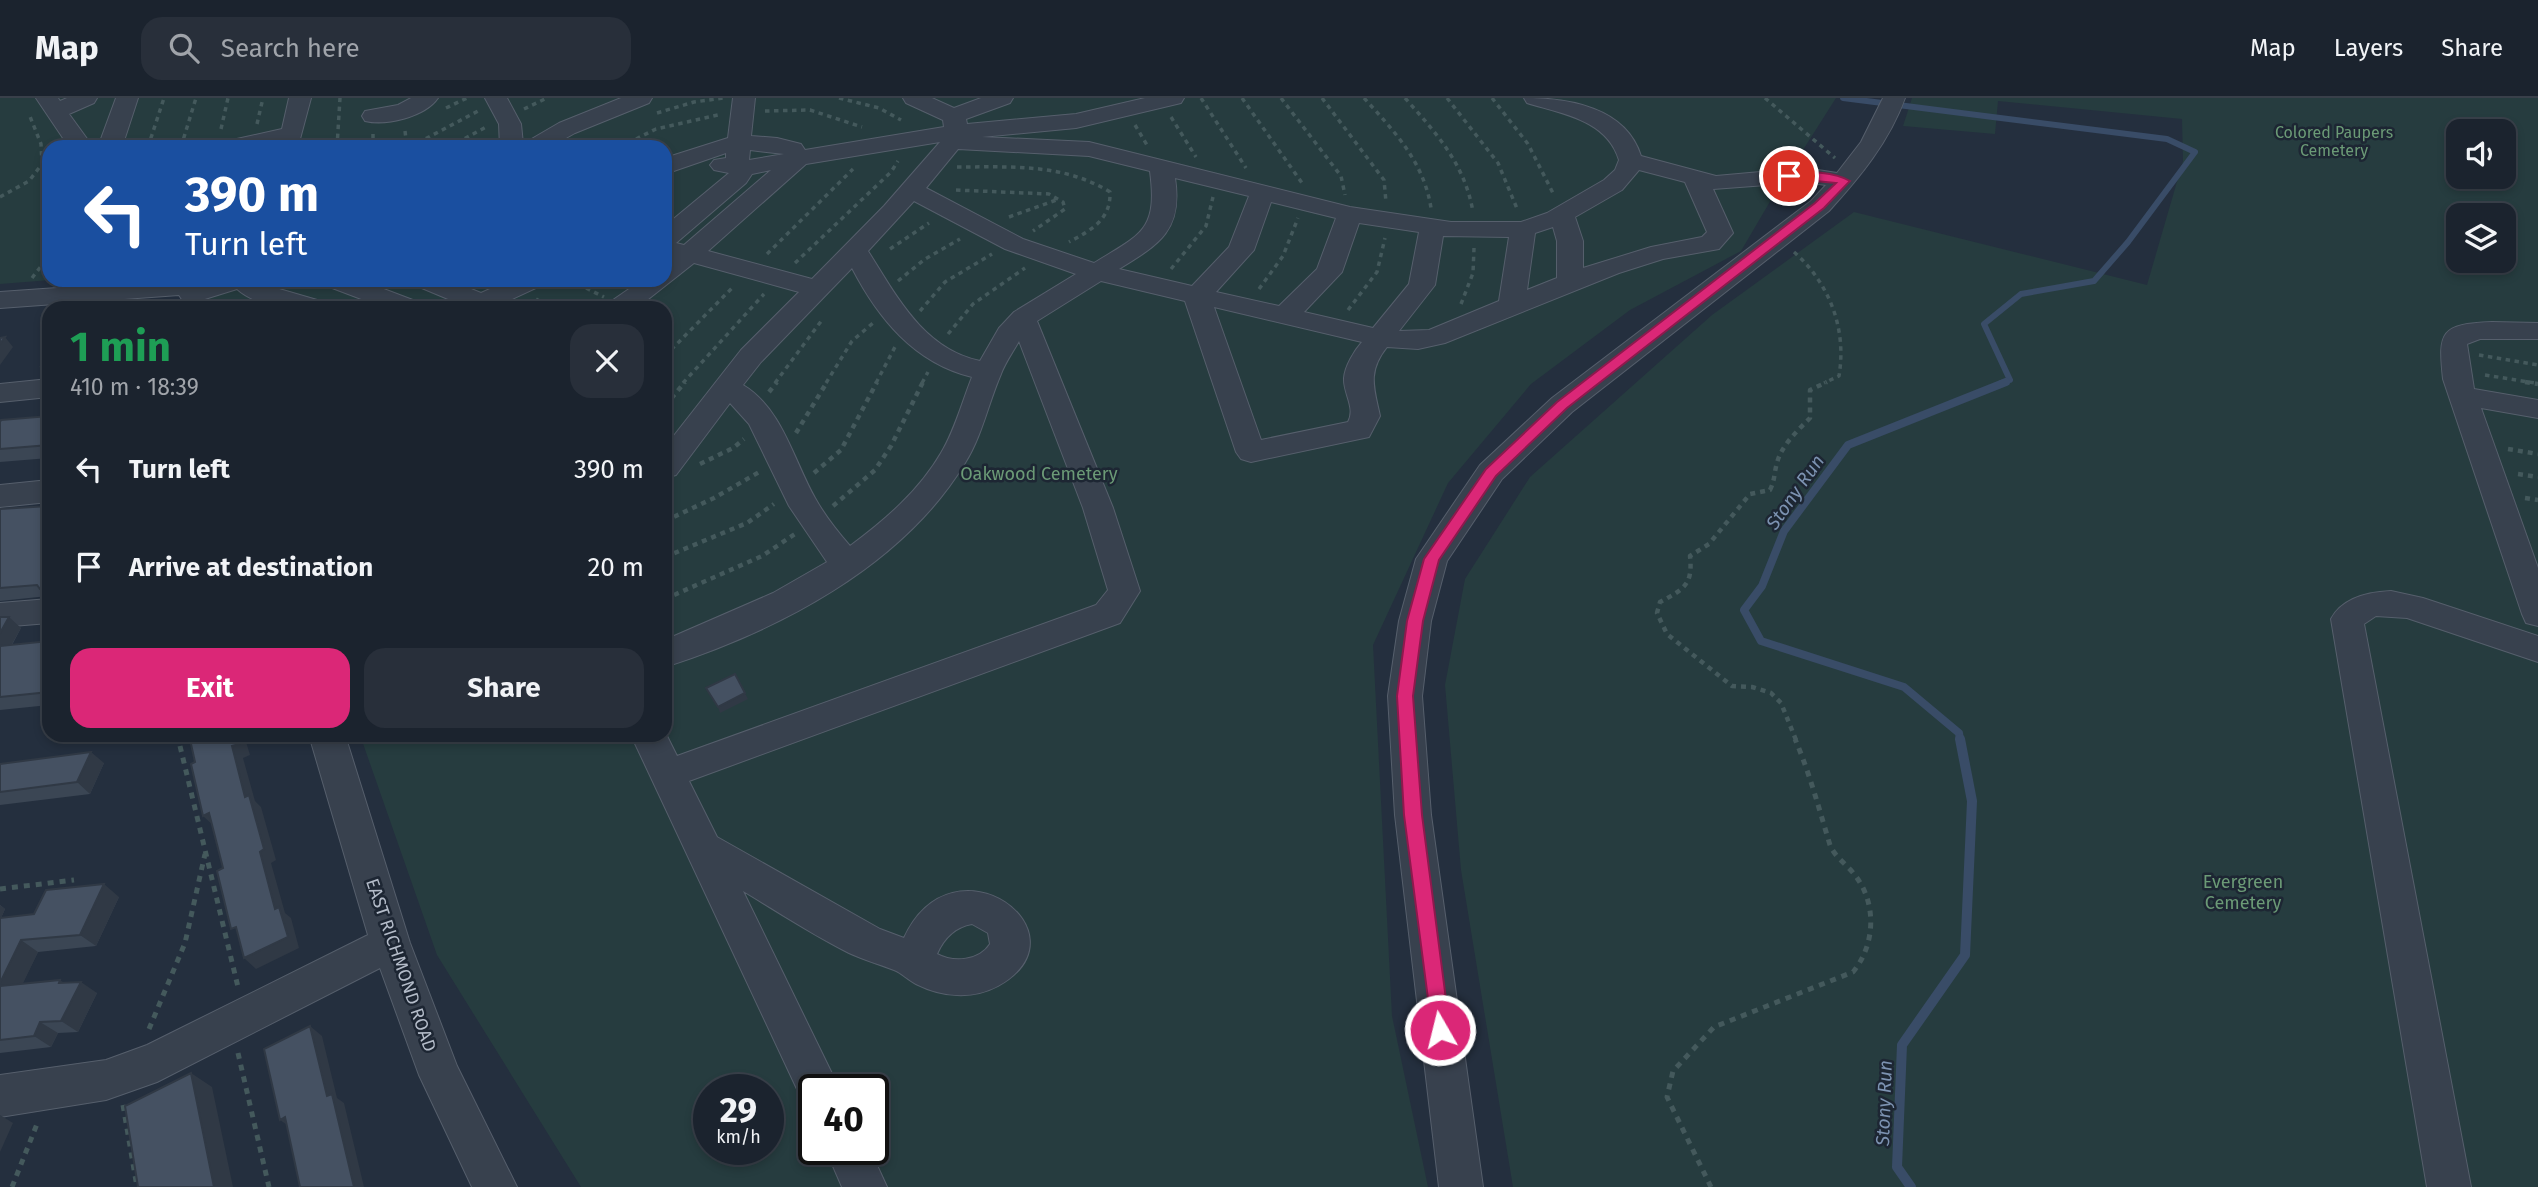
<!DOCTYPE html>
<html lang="en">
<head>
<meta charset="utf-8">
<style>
	:root { --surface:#1b232e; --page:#282f3a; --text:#f1f3f6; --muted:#a0a4aa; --line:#39404a; --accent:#db2777 }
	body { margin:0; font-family:"Fira Sans",sans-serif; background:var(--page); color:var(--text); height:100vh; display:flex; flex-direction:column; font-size:26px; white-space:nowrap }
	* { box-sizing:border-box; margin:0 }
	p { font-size:23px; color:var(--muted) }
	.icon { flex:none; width:38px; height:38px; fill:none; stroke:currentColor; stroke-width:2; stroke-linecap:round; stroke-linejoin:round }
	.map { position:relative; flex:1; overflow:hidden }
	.panel { position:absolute; left:42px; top:203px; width:630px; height:441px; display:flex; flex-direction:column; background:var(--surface); border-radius:21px; box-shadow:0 4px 10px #0003,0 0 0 2px var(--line) }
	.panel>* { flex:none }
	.banner { position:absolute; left:42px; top:42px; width:630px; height:147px; border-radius:21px; box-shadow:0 4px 10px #0003,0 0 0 2px var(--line); background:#1a4fa0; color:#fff; overflow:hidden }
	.buttons { position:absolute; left:2446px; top:21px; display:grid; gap:14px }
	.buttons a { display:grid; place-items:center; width:70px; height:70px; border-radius:14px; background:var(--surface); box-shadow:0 4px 10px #0003,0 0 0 2px var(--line); font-size:35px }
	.speed { position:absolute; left:693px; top:976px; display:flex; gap:14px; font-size:35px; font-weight:700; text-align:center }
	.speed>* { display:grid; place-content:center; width:91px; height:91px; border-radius:50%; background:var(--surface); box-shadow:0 4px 10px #0003,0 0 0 2px var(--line); line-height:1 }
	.speed small { font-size:18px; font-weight:400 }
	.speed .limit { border:4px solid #111; border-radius:10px; background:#fff; color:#111 }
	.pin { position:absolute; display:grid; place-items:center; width:60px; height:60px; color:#fff; margin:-30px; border:4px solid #fff; border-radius:50%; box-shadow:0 2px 7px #0007 }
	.me { position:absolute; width:77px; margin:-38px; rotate:352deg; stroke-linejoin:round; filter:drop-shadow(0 0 5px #0008) }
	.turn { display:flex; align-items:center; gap:24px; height:147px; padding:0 28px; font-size:32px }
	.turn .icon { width:91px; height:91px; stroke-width:2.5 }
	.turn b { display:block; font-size:49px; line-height:60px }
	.round { display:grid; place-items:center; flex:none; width:74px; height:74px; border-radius:21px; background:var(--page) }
	.overview { display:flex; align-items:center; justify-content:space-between; height:119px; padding:0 28px }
	h1 { font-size:42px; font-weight:700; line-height:52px; color:#1e9e55 }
	.cta { display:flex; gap:14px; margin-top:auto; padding:14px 28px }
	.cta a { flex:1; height:80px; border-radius:21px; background:var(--accent); color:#fff; font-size:28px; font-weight:700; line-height:80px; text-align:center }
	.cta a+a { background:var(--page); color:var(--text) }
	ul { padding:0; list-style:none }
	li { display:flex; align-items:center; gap:21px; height:98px; padding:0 28px }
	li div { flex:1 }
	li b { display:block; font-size:26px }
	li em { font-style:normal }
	header { display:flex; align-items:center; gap:42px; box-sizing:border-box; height:98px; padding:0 35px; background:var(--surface); border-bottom:2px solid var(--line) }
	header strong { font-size:33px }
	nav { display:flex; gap:38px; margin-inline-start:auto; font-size:24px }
	.search { width:490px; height:63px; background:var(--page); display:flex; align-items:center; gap:18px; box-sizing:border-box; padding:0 24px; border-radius:21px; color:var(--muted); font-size:26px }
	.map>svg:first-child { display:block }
	.green { fill:#263c3f; fill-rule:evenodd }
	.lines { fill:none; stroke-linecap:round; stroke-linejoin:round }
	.stream-far2 { stroke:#394c67; stroke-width:6 }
	.stream-far1 { stroke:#394c67; stroke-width:8 }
	.stream { stroke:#394c67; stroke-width:10 }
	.minor-casing { stroke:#565f6c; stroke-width:2 }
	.path-far2 { stroke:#44595c; stroke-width:3.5; stroke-dasharray:4.5 4.5; stroke-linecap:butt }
	.path-far1 { stroke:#44595c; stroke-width:4.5; stroke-dasharray:5 5; stroke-linecap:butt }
	.path { stroke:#44595c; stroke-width:5; stroke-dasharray:6 6; stroke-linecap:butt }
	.minor { fill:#38414e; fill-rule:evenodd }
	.wall { fill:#3b4654 }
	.shaded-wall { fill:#303945 }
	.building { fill:#455162; stroke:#303945; stroke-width:2 }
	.route { fill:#db2777; stroke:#8e194d; stroke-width:2 }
	.labels { text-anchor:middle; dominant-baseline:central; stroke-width:5; stroke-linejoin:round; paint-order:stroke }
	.far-park-label { font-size:16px; fill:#6b9a76; stroke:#1d2633 }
	.park-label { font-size:18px; fill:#6b9a76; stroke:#1d2633 }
	.street-label { font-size:18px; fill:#b4bcc9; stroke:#1d2633 }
	.water-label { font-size:19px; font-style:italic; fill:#7c92b1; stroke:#1d2633 }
</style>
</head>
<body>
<header>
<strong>Map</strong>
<div class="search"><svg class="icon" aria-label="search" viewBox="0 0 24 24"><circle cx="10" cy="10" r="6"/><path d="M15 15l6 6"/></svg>Search here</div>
<nav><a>Map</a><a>Layers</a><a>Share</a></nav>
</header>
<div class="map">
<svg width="2538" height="1089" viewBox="0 0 2538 1089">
	<rect width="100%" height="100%" fill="#242f3e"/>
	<!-- green -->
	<path class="green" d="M0,0H1836L1768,107L1741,153L1630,212L1531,286L1448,385L1373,547L1392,918L1428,1089H581L437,857L360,637H665V210H210L205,198V182H665V49H49L51,182L0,186ZM709,992H768V1052H709ZM814,992H873V1052H814Z
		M1912,0H2538V1089H1513L1461,772L1445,587L1465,481L1530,379L1712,217L1854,114L2147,187L2183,63L2182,21L1998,3L1995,36L1903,28ZM2459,33H2504V79H2459ZM2459,117H2504V163H2459Z"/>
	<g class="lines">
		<!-- stream-far2 -->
		<path class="stream-far2" d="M1843,0L2167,41L2195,54L2128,144L2094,183L2021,196L1984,226L2010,282L2001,285"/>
		<!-- stream-far1 -->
		<path class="stream-far1" d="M1960,642L1959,635L1904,589L1761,543L1744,512L1762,488L1784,433L1848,347L2006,284"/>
		<!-- stream -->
		<path class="stream" d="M1911,1089L1897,1069L1902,947L1965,857L1972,703L1960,641"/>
		<defs>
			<path id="minor" d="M36,0H58L60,3L67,0H97L94,5L69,16L93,49H69Z
				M116,0H138L122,49H98Z
				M289,0H311L300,41L264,49H219L223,44L282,31Z
				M411,0H438C425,19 386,28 365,23L362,18L365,13L398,7Z
				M485,0H507L521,26L523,46L559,25L621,0H652L649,5L575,35L550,49H500L499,26Z
				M733,0H755L751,38L777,40L801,46L805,52L944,29L943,22L906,5L903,0H932L954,10L981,0H1013L1010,5L966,21L967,26L1076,16L1145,0H1184L1181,5L1076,30L982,39L1089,44L1350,109L1451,124H1521L1547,115L1604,82L1615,72L1619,62C1607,22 1563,16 1527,5L1524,0C1568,0 1626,9 1641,58L1716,78L1805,70L1837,75L1861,44L1883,0H1905C1889,44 1860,79 1829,113L1572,314L1502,381L1447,463L1431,523L1422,598L1431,717L1483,1089H1439L1395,717L1388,598L1399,523L1416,461L1480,367L1552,300L1811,103L1826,87L1805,84L1713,91L1733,135L1719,151L1663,161L1619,175L1445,245L1418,251L1387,249C1367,274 1374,290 1380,318L1369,339L1251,364L1241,361L1236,354L1185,203L1101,183L1037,223L1113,410L1140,493L1120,525L689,683L717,739L880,831L904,840C953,733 1092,835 998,888C972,902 942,899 916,886C908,882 902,875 894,872C879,866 864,862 849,855C813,837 778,814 743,793L840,992H814V1010L804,1006L631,637H665V634L677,658L1096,507L1108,492L1083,410L1019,243C1013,254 1005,265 1001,276C988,306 982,338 965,365C902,469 777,533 665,569V542L773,495L827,464L789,408L749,326L730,305L676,377L665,380V349L741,252L799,194L694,165L637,210L609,208L613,202L642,182H665V164L671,159L665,157V128L729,75L714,72L710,67L714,62L726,60V55L665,76V60L728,40ZM940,44L884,108L812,181L708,153L806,66ZM958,51L1089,58L1150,73C1158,133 1141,136 1094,165L1023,141L926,90ZM750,52L784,56L749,62ZM771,72L684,147L676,145L746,85L752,76ZM1639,72L1685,84L1707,134L1702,139L1651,149L1583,170V143L1575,119L1622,92ZM1175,80L1249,98L1229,149L1192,188L1119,171C1160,146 1183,132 1175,80ZM914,103L1005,151L1076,176L1014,214L999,230L980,263C923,251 896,197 868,153ZM1271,104L1336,120L1317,171L1279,208L1216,194L1254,152ZM1359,125L1419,134L1409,186L1373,230L1304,214L1342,174ZM1553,129L1557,143V180L1527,192L1535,135ZM1443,138L1509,139L1499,203L1429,232L1399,233L1435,187ZM852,170C878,220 914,265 972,279C962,304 955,332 941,355C919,393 885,422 850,448C837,433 825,418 815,400C794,363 782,310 743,287L761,264ZM1214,209L1362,244C1354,253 1345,268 1344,280C1343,295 1356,310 1348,324L1261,342ZM972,826L988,835L990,846C979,863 954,865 937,856C944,840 955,829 972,826Z
				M172,182H189L197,187L213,182H257L262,186L324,204L328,210C300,210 260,212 237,191L192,205L183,203L179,197L0,210V194Z
				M323,182H360L418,204L422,210H385L327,188Z
				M413,182H449L481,195L510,182H544L540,188L493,210H458L460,206L417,188Z
				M2492,224L2538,225V241H2480L2467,246L2474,291L2538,302V320L2481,310L2538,470V528L2526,525L2522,516L2443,281C2438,234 2440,226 2492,224Z
				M49,281V299L0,304V286Z
				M49,382V404L0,409V387Z
				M2391,493L2423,500L2538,538V564L2407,520L2376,518L2364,526L2471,1089H2427L2331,521C2342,500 2368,494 2391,493Z
				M49,501V525L0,529V505Z
				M309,637H345L410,845L457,968L517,1089H472L419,977L380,870L157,984L106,1002L0,1019V977L106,962L147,947L368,837Z
				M826,1052H870L887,1089H842Z"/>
		</defs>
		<!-- minor casing -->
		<use href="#minor" class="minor-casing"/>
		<!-- path-far2 -->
		<path class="path-far2" d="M839,0L879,10L901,22
			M1201,0L1246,70
			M1242,0L1302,85
			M1281,0L1341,78L1345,97
			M1322,0L1384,82L1386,104
			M1364,0C1394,33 1424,64 1431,110
			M1405,0C1436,35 1465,66 1473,114
			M1447,0L1498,65L1518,113
			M1492,0L1528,46L1554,97
			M1765,0L1835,60
			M446,10L467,0
			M524,11L547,0
			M765,13L810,12L862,29
			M657,15L694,4L723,0
			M1171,19L1196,59
			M257,26L263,0
			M1135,27L1147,47
			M221,31L228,0
			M405,33L407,49
			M373,36V49
			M148,49L164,0
			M181,49L196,0
			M337,49L340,0
			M410,49L480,12
			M449,49L488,28
			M620,49L656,31L722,16
			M957,69C1010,69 1063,65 1110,94C1111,122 1091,132 1069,144
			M956,92L1049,96L1063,104L1065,111L1033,133
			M0,99L29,83L42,66L41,46L29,16
			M1009,119L1059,101
			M890,151L929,125
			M1794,154C1829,185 1847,230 1839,278L1824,285
			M767,156L853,71
			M795,165L891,74L898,63
			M1171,171L1206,128L1213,99
			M32,180L49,158
			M570,182L604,199
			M898,183L925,161L960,141
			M1259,191L1283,158L1298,120
			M536,201L551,210
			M1461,206L1473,175L1474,150
			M1348,212L1377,174L1385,140
			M920,213L945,184L992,156
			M948,236L973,206L1025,170
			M2479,257L2538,267
			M665,258L733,189
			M2485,277L2535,285
			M683,285L764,196
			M775,285L822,222
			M826,285L852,243L873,225
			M876,285L895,249
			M922,285L928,274"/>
		<!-- path-far1 -->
		<path class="path-far1" d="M2525,284L2538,286
			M769,294L777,284
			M665,308L685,284
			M796,335L827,284
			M2508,351L2538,356
			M700,366L733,350L744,341
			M814,375L841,352L877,284
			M2518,376L2538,379
			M2525,400L2538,402
			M833,408L875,372L891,348L923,284
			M665,423L714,400L761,373
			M665,459L747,425L774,406
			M665,501L762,458L795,436
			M1796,642L1781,605L1771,595L1752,589L1732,588L1667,536L1657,515L1660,504C1684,491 1693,487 1690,458L1709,446L1750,396L1770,392C1775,382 1774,375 1777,365C1781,348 1798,332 1810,320V292L1827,284"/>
		<!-- path -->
		<path class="path" d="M180,648L238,889
			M0,791L74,782
			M149,931L185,845L205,756
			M238,955L269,1089
			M123,1007L137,1089
			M12,1089L37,1026
			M1711,1089L1667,999L1673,973L1714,929L1853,874C1876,846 1877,804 1854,776C1847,767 1834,758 1830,747C1819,711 1810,676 1795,641"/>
		<!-- minor -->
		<use href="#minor" class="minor"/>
	</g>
	<!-- wall -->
	<path class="wall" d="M49,255V277L41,268Z
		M49,318V360L0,364V324Z
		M49,408V500L48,498L0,503V411Z
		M0,519L21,530L12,547L49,543V607L0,612Z
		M104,665L90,696L0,707V666Z
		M119,799L96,848L38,854L22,886L64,885L97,895L78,934L58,935L51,949L0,955V807L5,811L1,820L34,816Z"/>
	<!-- shaded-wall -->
	<path class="shaded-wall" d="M5,239L13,249L0,267V246Z
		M9,519L21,530L4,560L0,557V535Z
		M745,595L748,601L720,615L718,609Z
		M236,637H244L250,657L243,660L255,703L261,709L276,762L271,765L285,815L291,820L299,850L256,871L244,860L275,811L232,648Z
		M91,654L104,665L90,696L77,684Z
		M209,715L215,729L203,718Z
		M104,786L119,799L96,848L80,837Z
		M0,807L5,811L0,822Z
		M21,842L38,854L16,900L0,890V885Z
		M60,882L76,893L81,884L97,895L78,934L61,923L59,885Z
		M40,924L58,935L51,949L34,938Z
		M310,928L322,938L337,1000L344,1005L364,1089H354L327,998Z
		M191,975L212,989L233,1089H214Z
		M0,1017L13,1025L0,1054Z
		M285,1019L293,1031L280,1022Z"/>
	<!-- building -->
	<path class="building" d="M127,208L125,210H103Z
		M5,239L0,246V240Z
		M49,255V267L41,268Z
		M49,318V347L0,351V324L1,322Z
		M49,408V490L40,491L37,487L0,490V411Z
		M0,519H9L0,535Z
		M49,543V594L0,599V548Z
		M735,576L745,595L718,609L706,590Z
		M189,637H236L239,646L232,648L245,699L249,697L264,751L260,754L275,811L279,809L288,839L244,860L236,829L231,831L217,773L223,770L209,715L203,718L191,666L195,664Z
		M91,654L77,684L0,694V666Z
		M104,786L80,837L21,842L0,885V820L34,816L46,792Z
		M60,882L59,885L81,884L61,923L40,924L34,938L0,942V888Z
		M310,928L327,998L332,996L354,1089H300L285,1019L280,1022L264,951Z
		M191,975L214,1089H138L125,1008Z"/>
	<!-- route -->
	<path class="route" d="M1789,74C1807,73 1835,74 1850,83L1824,110L1567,310L1496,378L1439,462L1423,523L1413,598L1422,717L1450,932L1447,939L1440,942L1433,939L1404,717L1397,598L1407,523L1424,461L1486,371L1557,304L1815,105L1836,85L1785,80L1784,78Z"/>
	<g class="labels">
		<!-- far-park labels -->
		<g class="far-park-label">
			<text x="2334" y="34">Colored Paupers<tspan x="2334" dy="18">Cemetery</tspan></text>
		</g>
		<!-- park labels -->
		<g class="park-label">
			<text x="1039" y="376">Oakwood Cemetery</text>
			<text x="2243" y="784">Evergreen<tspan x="2243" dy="21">Cemetery</tspan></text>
		</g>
		<!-- street labels -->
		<g class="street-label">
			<text transform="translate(401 867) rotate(71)">EAST RICHMOND ROAD</text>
		</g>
		<!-- water labels -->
		<g class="water-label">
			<text transform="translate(1795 394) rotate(-55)">Stony Run</text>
			<text transform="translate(1884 1005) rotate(-88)">Stony Run</text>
		</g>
	</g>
</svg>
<div class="buttons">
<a><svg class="icon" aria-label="sound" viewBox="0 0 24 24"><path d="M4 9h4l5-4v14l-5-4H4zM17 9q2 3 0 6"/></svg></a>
<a><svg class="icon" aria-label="layers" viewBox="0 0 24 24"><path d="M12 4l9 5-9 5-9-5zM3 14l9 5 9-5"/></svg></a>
</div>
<div class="speed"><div>29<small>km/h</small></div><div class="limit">40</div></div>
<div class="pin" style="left:1789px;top:78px;background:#d93025"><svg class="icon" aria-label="arrive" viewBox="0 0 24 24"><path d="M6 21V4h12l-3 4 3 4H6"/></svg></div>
<svg class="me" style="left:1440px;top:932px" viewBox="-20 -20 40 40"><circle r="17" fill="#db2777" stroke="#fff" stroke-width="3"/><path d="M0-11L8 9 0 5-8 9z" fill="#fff"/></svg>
<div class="banner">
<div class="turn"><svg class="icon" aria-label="left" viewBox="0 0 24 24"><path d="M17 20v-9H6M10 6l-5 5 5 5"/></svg><div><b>390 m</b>Turn left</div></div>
</div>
<section class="panel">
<div class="overview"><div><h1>1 min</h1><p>410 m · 18:39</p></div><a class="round"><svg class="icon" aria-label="close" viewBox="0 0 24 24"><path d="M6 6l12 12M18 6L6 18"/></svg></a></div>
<ul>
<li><svg class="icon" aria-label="left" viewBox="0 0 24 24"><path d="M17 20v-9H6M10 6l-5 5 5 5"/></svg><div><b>Turn left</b></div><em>390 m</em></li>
<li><svg class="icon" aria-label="arrive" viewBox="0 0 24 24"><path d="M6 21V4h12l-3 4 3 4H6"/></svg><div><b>Arrive at destination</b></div><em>20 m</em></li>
</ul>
<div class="cta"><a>Exit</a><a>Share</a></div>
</section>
</div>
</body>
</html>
